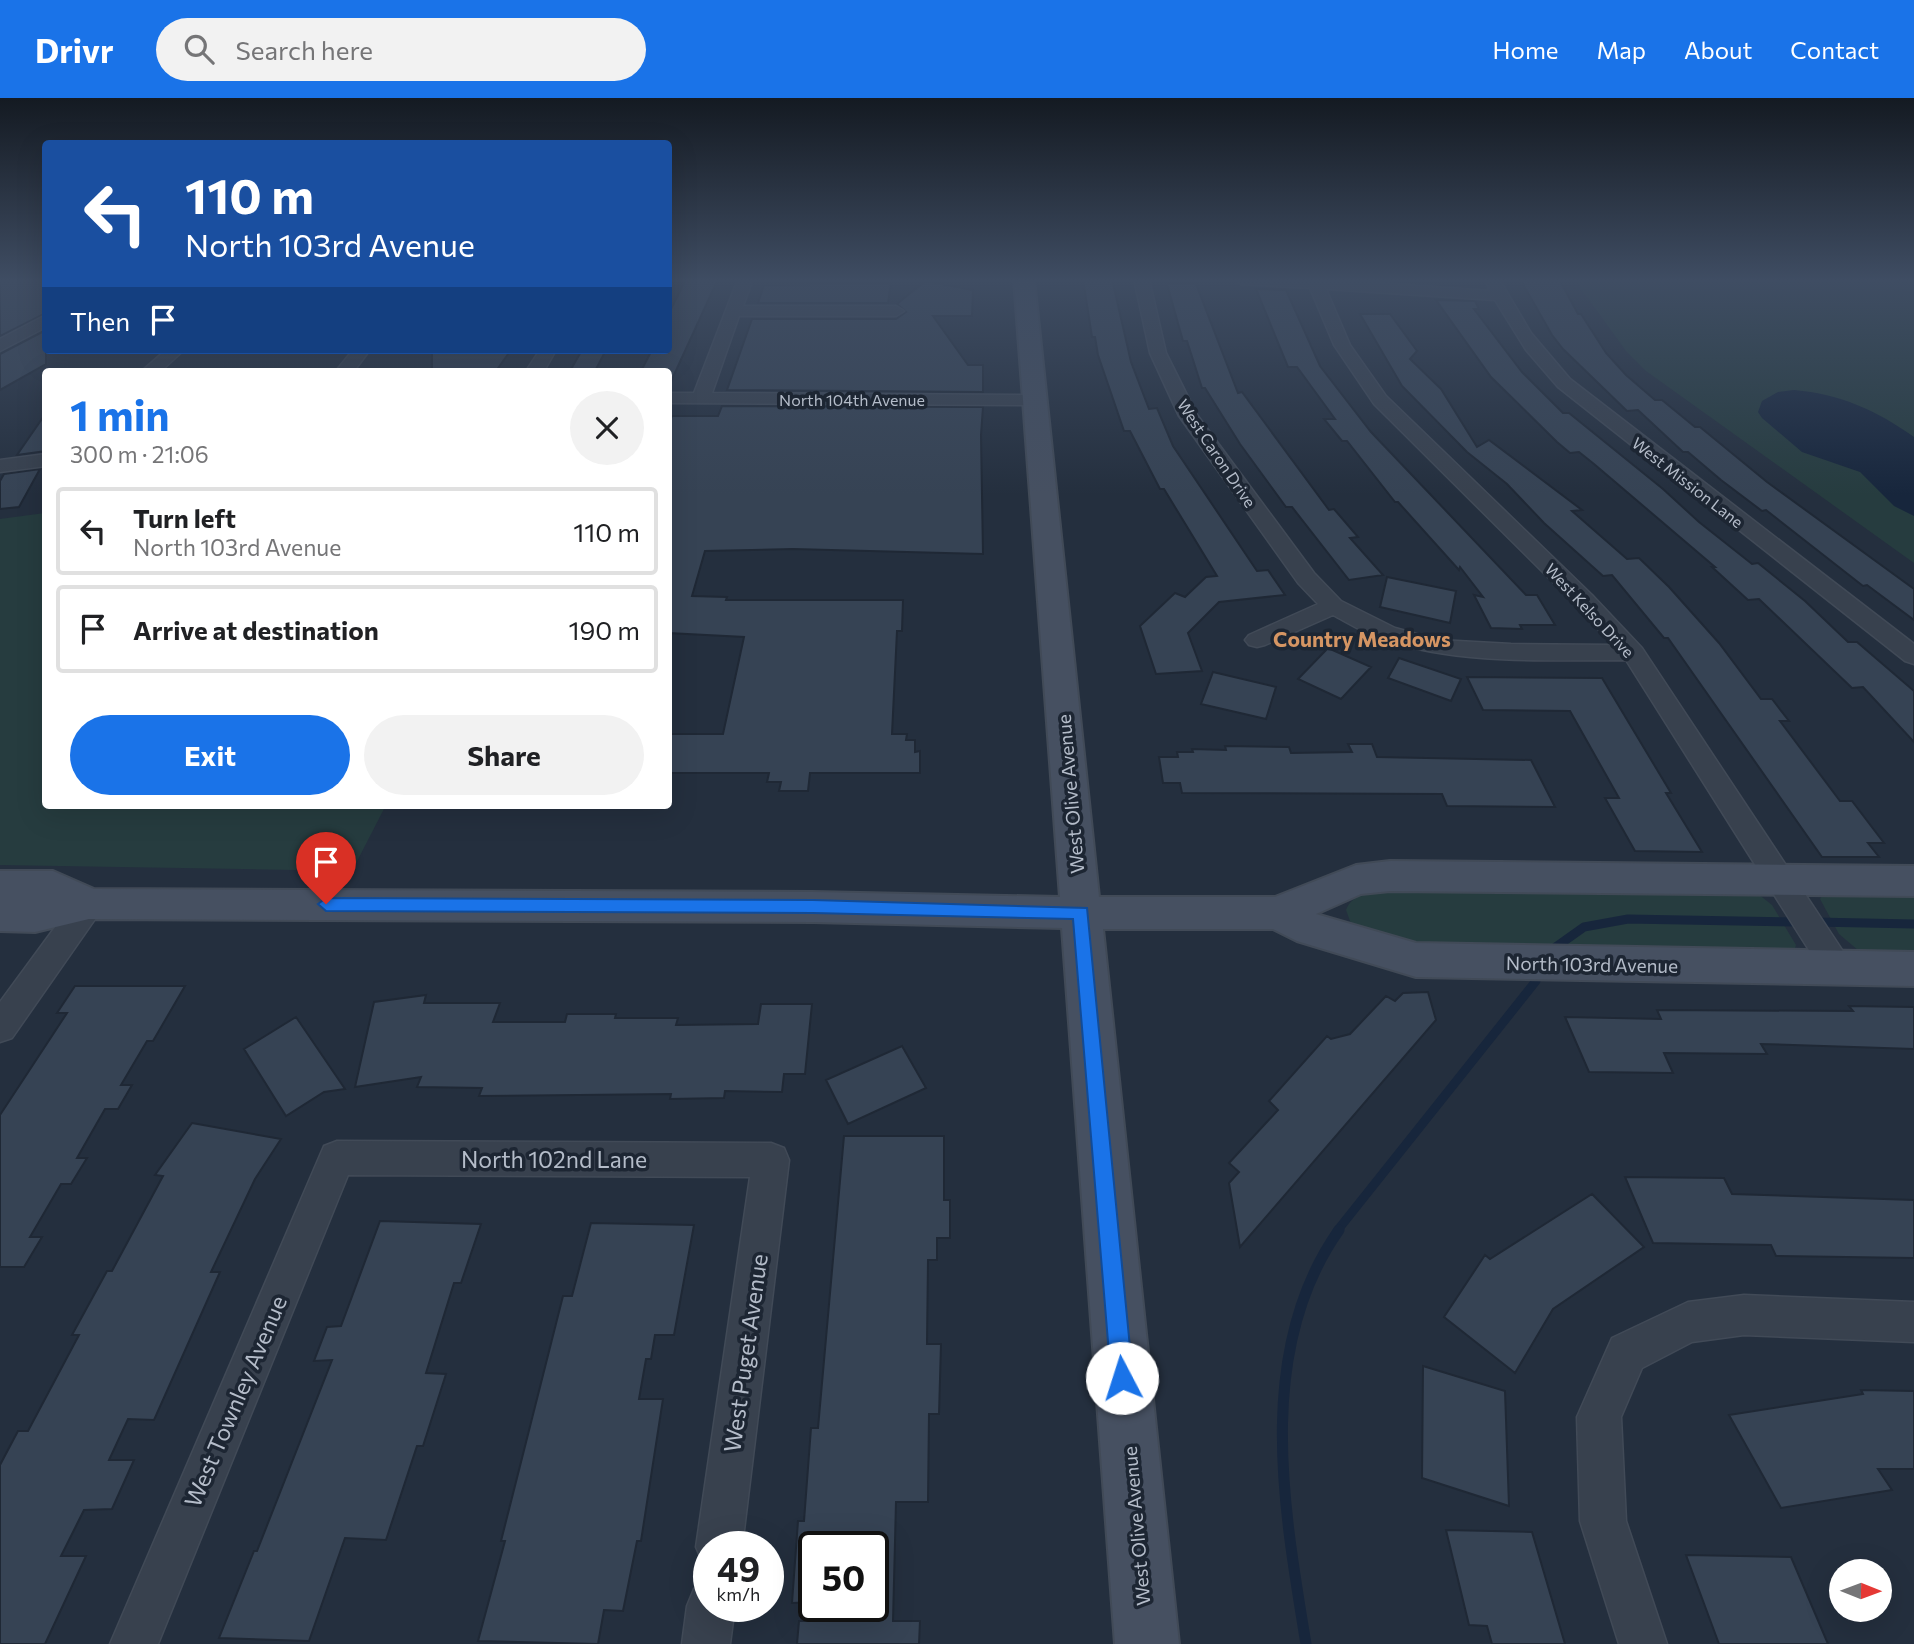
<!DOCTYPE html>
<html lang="en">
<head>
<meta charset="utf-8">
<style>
	:root { --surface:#fff; --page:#f2f2f2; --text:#202124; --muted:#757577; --line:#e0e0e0; --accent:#1a73e8 }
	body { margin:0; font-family:Commissioner,sans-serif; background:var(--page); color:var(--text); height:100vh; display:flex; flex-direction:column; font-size:26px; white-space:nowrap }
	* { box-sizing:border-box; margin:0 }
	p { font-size:23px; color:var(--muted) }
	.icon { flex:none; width:38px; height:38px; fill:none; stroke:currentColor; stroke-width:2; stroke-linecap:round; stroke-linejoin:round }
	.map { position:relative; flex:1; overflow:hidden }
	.sheet { position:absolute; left:42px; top:270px; width:630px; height:441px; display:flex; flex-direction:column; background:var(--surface); border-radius:7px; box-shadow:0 7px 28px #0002 }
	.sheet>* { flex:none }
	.hud { position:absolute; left:42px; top:42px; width:630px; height:214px; border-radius:7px; box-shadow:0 7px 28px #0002; background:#1a4fa0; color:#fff; overflow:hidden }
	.needle { width:46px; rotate:91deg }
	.buttons { position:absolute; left:1829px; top:1461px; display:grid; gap:14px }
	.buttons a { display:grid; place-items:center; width:63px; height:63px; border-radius:50%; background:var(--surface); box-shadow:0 7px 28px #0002; font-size:35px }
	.speed { position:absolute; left:693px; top:1433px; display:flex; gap:14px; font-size:35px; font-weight:700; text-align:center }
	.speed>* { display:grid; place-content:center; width:91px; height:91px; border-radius:50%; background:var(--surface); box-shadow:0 7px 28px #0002; line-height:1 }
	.speed small { font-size:18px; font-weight:400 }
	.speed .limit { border:4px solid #111; border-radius:10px; background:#fff; color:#111 }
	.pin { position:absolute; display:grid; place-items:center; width:60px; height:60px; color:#fff; margin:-72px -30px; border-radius:50% 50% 50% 0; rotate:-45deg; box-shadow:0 0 7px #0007 }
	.pin .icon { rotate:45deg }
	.me { position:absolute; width:77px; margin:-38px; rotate:355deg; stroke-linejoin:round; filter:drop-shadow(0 0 5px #0008) }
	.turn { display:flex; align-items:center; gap:24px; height:147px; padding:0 28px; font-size:32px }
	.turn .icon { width:91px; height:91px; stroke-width:2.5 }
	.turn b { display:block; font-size:49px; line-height:60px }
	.then { display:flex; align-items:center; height:66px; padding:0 28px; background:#0003; gap:14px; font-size:26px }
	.round { display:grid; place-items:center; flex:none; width:74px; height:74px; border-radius:37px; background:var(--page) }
	.overview { display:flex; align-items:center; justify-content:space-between; height:119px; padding:0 28px }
	h1 { font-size:42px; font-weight:700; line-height:52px; color:var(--accent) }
	.action { display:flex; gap:14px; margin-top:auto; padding:14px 28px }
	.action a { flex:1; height:80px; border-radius:42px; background:var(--accent); color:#fff; font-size:28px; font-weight:700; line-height:80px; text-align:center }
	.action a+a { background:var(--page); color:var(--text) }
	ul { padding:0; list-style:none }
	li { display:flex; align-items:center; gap:21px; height:88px; margin:0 14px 10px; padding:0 14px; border:4px solid var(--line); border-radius:7px }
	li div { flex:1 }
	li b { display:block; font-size:26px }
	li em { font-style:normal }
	header { display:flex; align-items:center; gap:42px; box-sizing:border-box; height:98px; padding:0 35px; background:var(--accent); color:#fff }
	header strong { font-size:33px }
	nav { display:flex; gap:38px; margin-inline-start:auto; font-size:24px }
	.search { width:490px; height:63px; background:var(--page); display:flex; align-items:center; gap:18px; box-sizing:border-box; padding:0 24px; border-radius:38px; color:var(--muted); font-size:26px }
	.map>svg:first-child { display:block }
	.green { fill:#263c3f }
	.water { fill:#17263c }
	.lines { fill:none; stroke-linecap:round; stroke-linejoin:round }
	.stream-far1 { stroke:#17263c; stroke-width:9 }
	.stream { stroke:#17263c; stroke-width:11 }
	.building { fill:#364354; stroke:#1f2835; stroke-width:2 }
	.street-casing { stroke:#414a57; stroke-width:3 }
	.secondary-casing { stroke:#414a57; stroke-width:4 }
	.street { fill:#38414e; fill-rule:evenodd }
	.secondary { fill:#465061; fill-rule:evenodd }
	.route { fill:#1a73e8; stroke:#114b97; stroke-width:2 }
	.labels { text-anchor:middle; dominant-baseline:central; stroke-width:7; stroke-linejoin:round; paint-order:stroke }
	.far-street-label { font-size:16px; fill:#b4bcc9; stroke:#1d2633 }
	.street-label { font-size:19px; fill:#b4bcc9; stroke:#1d2633 }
	.neighbourhood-label { font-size:21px; font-weight:bold; fill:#d59563; stroke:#1d2633 }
	.near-street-label { font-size:23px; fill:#b4bcc9; stroke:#1d2633 }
</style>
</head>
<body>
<header>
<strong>Drivr</strong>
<div class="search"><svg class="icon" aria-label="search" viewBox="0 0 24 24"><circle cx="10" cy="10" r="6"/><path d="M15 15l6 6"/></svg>Search here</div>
<nav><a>Home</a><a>Map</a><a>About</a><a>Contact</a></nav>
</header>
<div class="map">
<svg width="1914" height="1546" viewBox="0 0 1914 1546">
	<rect width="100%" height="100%" fill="#242f3e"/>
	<!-- green -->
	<path class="green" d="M1574,181H1914V465L1646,273L1626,253Z
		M45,415L46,707H386L352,773L0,767V421Z
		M1387,789L1757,795L1772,807L1796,847L1794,854L1438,856L1353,831L1346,812C1352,796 1372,794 1387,789Z
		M1914,793V862L1859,853L1839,836L1820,801L1824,794Z"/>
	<!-- water -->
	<path class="water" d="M1794,292C1840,296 1876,312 1914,339V418L1894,408L1860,374L1802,354L1762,320L1758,314L1762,303L1778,294Z"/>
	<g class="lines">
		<!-- stream-far1 -->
		<path class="stream-far1" d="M1815,824L1914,826
			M1553,851L1584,829L1628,821L1799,824
			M1337,1133L1536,883"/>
		<!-- stream -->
		<path class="stream" d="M1306,1546C1284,1411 1254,1252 1339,1132"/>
	</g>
	<!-- building -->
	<path class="building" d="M0,181H46V215L0,238Z
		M686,181H718L668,290V273H641L652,252H668V217Z
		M1083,181H1112L1131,264L1149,311L1157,310L1173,348L1257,473L1268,472L1285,497L1219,504L1188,535L1202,573L1156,576L1140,528L1175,495L1185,499L1206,479L1217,478L1164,391H1160L1130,333H1124L1098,257L1095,239H1092Z
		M1520,181H1559L1578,216H1581L1606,255L1626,277L1655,302H1662L1695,329H1700L1767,384L1914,491V522L1867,487L1863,488L1766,412L1762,413L1721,382L1688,354H1683L1638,312L1627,313L1563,251L1552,237Z
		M925,183L973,192L972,218H933L968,267H983V294L727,292L752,221H896L906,214L897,206Z
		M891,185L888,205H758L764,187Z
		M1167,186H1196L1238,295L1242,294L1329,412L1334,411L1358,439L1350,440L1383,477L1349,482L1292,409H1286L1240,346L1205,290H1202L1187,243H1183Z
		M1256,191L1286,192L1320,268L1371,334L1526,497H1537L1555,527H1520L1522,531L1491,530L1474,497L1483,499L1460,469L1459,472L1398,404H1395L1347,343H1342L1324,321H1335L1297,269H1288Z
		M1436,202L1475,203L1479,211H1474L1522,274L1563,315H1569L1663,391L1699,424L1752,466L1758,465L1805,503L1848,544H1857L1914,593V644L1863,589L1852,590L1759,501L1748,502L1712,469H1715L1594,366L1579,354L1570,355L1557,344L1491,279Z
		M1360,216H1390L1417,253L1410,261L1441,291L1477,349L1489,342L1582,412L1572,413L1627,461L1639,460L1669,489L1719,545L1761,601H1772L1789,623H1780L1840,703H1852L1884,745H1868L1879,759H1822L1668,540H1664L1612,477L1603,478L1544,425L1507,386L1467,354L1402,288Z
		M46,232V266L0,292V256Z
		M432,252H511L496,273L432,271Z
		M582,252H606L595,273H570Z
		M722,308L983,309L981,337L983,456L793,451L705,453L692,498L727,499L726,502H903L902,533H897L892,636H907L906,642H915V654L920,653V675H810L808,693H779L781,684H767L769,675H668V646L671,636H723L744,539L668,535V326L672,318H718Z
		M46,315V353L17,357Z
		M40,371L19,409L0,411V383L4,376Z
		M1387,479L1456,493L1450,525L1380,509Z
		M1328,550L1371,569L1341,601L1298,581Z
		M1399,560L1461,581L1451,603L1388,580Z
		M1213,574L1276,589L1266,621L1201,606Z
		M1467,579L1602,580L1671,695H1666L1702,754L1635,753L1605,700H1619L1570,613L1483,612Z
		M1348,646H1372L1377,659L1531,662L1555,709L1447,708L1442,696L1182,695L1180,685H1163L1159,659H1178L1177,654H1193L1192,651L1226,652L1225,648L1289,649L1291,655L1352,654Z
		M75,888H185L153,943H147L121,987H132L118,1011H105L77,1060H87L71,1086H61L30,1139H42L24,1169H0V1017L67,915H57Z
		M1428,894L1436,922L1240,1149L1229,1085L1239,1074L1229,1065L1278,1012L1269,1003L1327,938L1331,941L1350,936L1386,898L1395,903L1403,895Z
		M426,897L424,905H500L493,924H565L567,916H616L615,920H678L676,927L758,926L761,906H812L805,976H784L782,994L725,993L724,1000L670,1001L671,996L479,998L482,990L417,989L421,979L355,989L374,904Z
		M1849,908L1914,909V951L1761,946L1767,956L1664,955L1673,975L1589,974L1565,919L1661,921L1657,912L1853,913Z
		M296,919L345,991L324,994L286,1018L244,951Z
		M902,948L926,990L848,1026L826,982Z
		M192,1025L281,1041L255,1081L211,1174H220L154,1322L128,1321L109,1362H134L112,1411L84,1412L61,1458H86L45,1546H0V1367L18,1333H28L79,1237H72L107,1173H112L163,1078L155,1077Z
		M844,1038H944V1102H950V1140H937V1162H928L927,1246H941L939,1316H929L928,1404H896L893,1523H920L919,1546H797L799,1523H873V1449H814V1504L792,1505L798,1423H804L811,1330H818Z
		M1625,1079L1724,1080L1732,1096L1914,1102V1160L1776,1158L1771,1147L1653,1145Z
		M1592,1096L1644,1149L1553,1211L1515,1275L1444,1219L1485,1157L1490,1161Z
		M380,1123L481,1126L461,1185H454L426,1275L446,1276L423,1348H417L386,1442L345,1440L309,1543L219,1540L254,1453H257L332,1262L314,1263L327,1229L341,1228Z
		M591,1125L694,1127L674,1237H655L651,1261H646L639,1301H663L641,1443H637L623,1513L604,1512L598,1546L478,1543L505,1443H501L563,1198H572Z
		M1423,1268L1505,1293L1509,1408L1422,1380Z
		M1861,1292L1914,1293V1371H1878L1892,1392L1781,1410L1729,1317L1863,1296Z
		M1446,1432L1532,1434L1565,1546H1492L1487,1528L1469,1527Z
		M1686,1457L1791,1459L1828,1546H1719Z"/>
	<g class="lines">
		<defs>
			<path id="street" d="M738,181H753L743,208H896L904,213L896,218H739L712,295L1035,297L1044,302L1035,307L668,305V295H694Z
				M1134,181H1149L1166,255L1197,317L1314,475L1341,503L1395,530L1439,542L1511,546L1613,547L1576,507L1374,306L1334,247L1310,190L1241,186L1234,181H1321L1490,193L1485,181H1499L1531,235L1570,281L1914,546V566L1905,563L1558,289L1526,252L1495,202L1326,191L1350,247L1386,298L1592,497L1642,550L1848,861L1853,870L1848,879L1837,883L1826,879L1626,562C1544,562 1459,567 1381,541C1364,535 1348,525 1333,517L1265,547L1257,549L1249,547L1245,542L1249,537L1318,506L1298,485L1179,318L1150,255Z
				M46,217V229L0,253V241Z
				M166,252H184L161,273H142Z
				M353,252L369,253L354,273H336Z
				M540,252H556L544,273H526Z
				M46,356V368L0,374V362Z
				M89,794L100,798L104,806L100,814L12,940L0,944V904L78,798Z
				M337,1043L771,1045L784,1050L789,1062L742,1449H709V1468L703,1465L696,1449L750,1079L348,1077L158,1546H110L324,1048Z
				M1744,1197L1914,1204V1244L1744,1237L1692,1244L1642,1270L1621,1319L1626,1423L1667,1546H1619L1580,1423L1577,1319L1612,1240L1688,1204Z
				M709,1485V1508H735L730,1546H682L687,1508L694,1491Z"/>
			<path id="secondary" d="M1014,181H1034L1099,799H1275L1356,767L1390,763L1914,768V798L1390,793L1361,796L1316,816L1416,845L1914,854V888L1416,879L1297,843L1273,831H1103L1179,1546H1115L1062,830L813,824L89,821L35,834L0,833V773H53L94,791L813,794L1060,799Z"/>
		</defs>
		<!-- street casing -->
		<use href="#street" class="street-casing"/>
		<!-- secondary casing -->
		<use href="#secondary" class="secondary-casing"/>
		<!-- street -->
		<use href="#street" class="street"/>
		<!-- secondary -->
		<use href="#secondary" class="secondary"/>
	</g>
	<!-- sky -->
	<linearGradient id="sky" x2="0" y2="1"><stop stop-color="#141a22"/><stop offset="0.46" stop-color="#3f4d63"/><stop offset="1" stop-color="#3f4d63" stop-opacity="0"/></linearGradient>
	<rect width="1914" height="397" fill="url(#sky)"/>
	<!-- route -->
	<path class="route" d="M326,800L813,802L1087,810L1133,1280L1130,1288L1122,1291L1114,1288L1111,1280L1073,821L813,815L326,813L318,806Z"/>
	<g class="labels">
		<!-- far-street labels -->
		<g class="far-street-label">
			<text x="852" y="301">North 104th Avenue</text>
			<text transform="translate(1217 355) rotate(56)">West Caron Drive</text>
			<text transform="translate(1688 384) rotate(38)">West Mission Lane</text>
			<text transform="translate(1590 512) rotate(47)">West Kelso Drive</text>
		</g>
		<!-- street labels -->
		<g class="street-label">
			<text transform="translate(1070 696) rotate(-95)">West Olive Avenue</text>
			<text transform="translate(1592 866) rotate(1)">North 103rd Avenue</text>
			<text transform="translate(1136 1428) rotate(-95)">West Olive Avenue</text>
		</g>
		<!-- neighbourhood labels -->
		<g class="neighbourhood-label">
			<text x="1362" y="540">Country Meadows</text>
		</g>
		<!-- near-street labels -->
		<g class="near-street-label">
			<text x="554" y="1061">North 102nd Lane</text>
			<text transform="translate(745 1255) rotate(-82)">West Puget Avenue</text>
			<text transform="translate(235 1303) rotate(-67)">West Townley Avenue</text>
		</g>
	</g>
</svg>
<div class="buttons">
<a><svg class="needle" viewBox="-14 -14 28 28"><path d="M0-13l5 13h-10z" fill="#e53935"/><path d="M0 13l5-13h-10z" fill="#757577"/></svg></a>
</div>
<div class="speed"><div>49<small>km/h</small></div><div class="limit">50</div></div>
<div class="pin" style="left:326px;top:806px;background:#d93025"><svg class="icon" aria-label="arrive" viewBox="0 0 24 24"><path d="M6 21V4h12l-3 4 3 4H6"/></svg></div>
<svg class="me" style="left:1122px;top:1280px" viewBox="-20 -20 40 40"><circle r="19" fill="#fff"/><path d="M0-13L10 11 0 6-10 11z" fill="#1a73e8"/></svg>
<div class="hud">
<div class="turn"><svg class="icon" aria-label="left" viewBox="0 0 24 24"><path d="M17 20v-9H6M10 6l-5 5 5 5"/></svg><div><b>110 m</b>North 103rd Avenue</div></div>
<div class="then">Then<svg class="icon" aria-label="arrive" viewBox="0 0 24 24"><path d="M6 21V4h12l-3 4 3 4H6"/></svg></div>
</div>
<section class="sheet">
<div class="overview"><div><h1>1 min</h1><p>300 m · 21:06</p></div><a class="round"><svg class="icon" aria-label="close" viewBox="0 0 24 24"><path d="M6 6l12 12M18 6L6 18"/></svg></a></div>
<ul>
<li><svg class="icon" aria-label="left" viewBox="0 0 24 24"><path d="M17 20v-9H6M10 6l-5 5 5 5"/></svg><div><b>Turn left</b><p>North 103rd Avenue</p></div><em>110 m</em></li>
<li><svg class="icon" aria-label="arrive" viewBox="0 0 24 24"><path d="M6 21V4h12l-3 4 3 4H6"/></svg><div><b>Arrive at destination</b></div><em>190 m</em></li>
</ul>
<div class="action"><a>Exit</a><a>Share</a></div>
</section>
</div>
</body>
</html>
